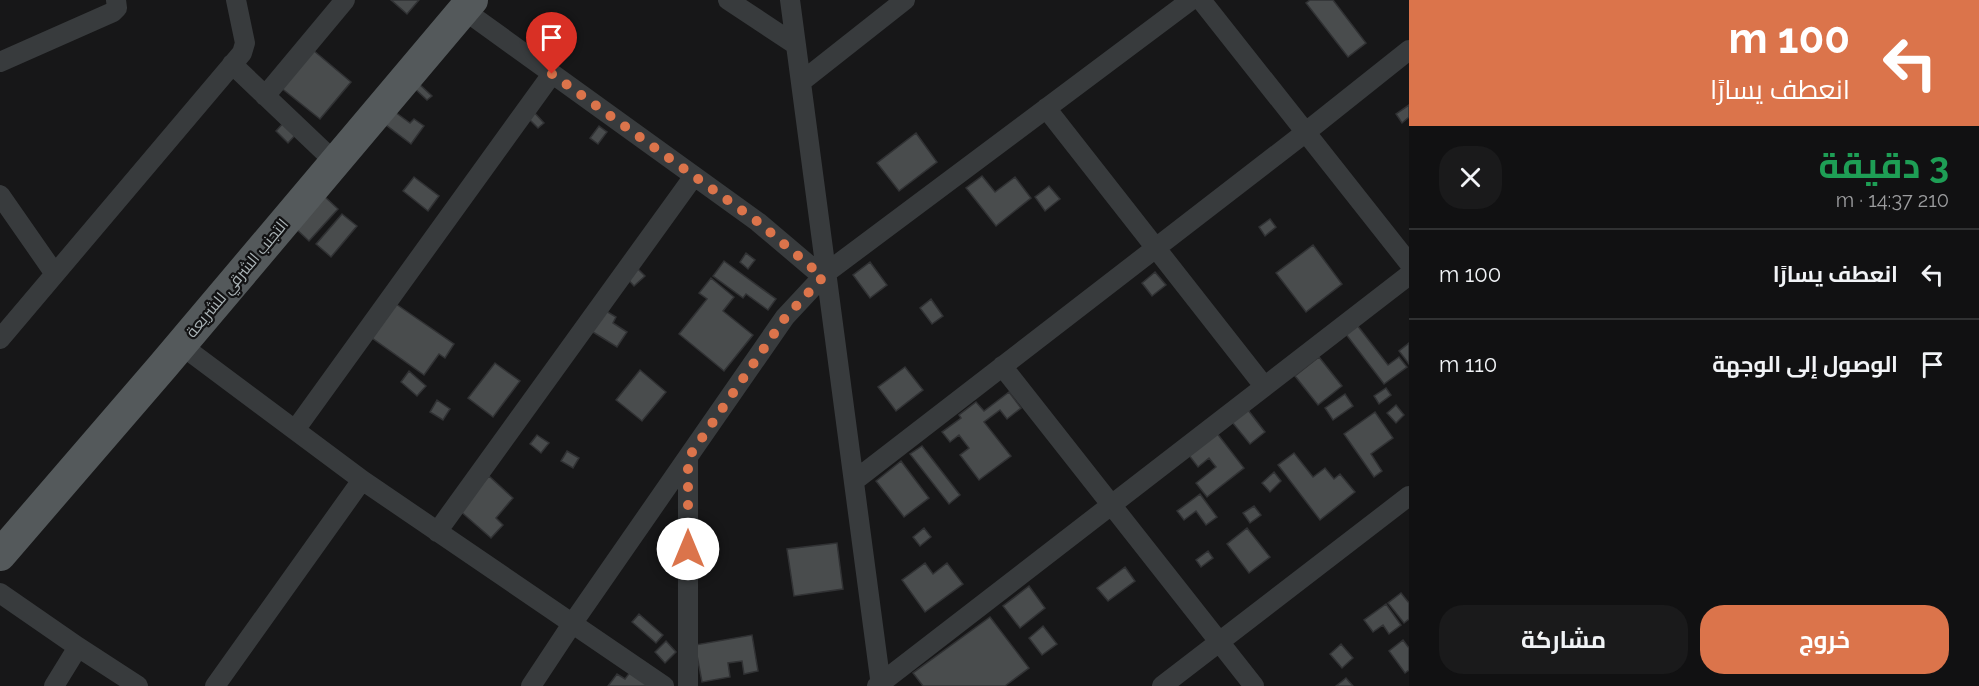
<!DOCTYPE html>
<html lang="ar">
<head>
<meta charset="utf-8">
<style>
	:root { --surface:#111112; --page:#1a1a1b; --text:#f1f3f6; --muted:#9c9d9f; --line:#303132; --accent:#db744b }
	body { margin:0; font-family:Raleway,Cairo,sans-serif; background:var(--page); color:var(--text); direction:rtl; height:100vh; display:flex; flex-direction:column; font-size:22px; white-space:nowrap }
	* { box-sizing:border-box; margin:0 }
	p { font-size:20px; color:var(--muted) }
	.icon { flex:none; width:33px; height:33px; fill:none; stroke:currentColor; stroke-width:2; stroke-linecap:round; stroke-linejoin:round }
	.map { position:relative; flex:1; overflow:hidden; direction:ltr }
	.drawer { display:flex; flex-direction:column; background:var(--surface); width:570px }
	.drawer>* { flex:none }
	.guide { background:#db744b; color:#fff; overflow:hidden }
	.pin { position:absolute; display:grid; place-items:center; width:51px; height:51px; color:#fff; margin:-62px -26px; border-radius:50% 50% 50% 0; rotate:-45deg; box-shadow:0 0 6px #0007 }
	.pin .icon { rotate:45deg }
	.me { position:absolute; width:66px; margin:-33px; rotate:0deg; stroke-linejoin:round; filter:drop-shadow(0 0 4px #0008) }
	.turn { display:flex; align-items:center; gap:21px; height:126px; padding:0 30px; font-size:27px }
	.turn .icon { width:78px; height:78px; stroke-width:2.5 }
	.turn b { display:block; font-size:42px; line-height:51px }
	.round { display:grid; place-items:center; flex:none; width:63px; height:63px; border-radius:24px; background:var(--page) }
	.summary { display:flex; align-items:center; justify-content:space-between; height:102px; padding:0 30px }
	h1 { font-size:36px; font-weight:700; line-height:45px; color:#1e9e55 }
	.button { display:flex; gap:12px; margin-top:auto; padding:12px 30px }
	.button a { flex:1; height:69px; border-radius:24px; background:var(--accent); color:#fff; font-size:24px; font-weight:700; line-height:69px; text-align:center }
	.button a+a { background:var(--page); color:var(--text) }
	ul { padding:0; list-style:none }
	li { display:flex; align-items:center; gap:18px; height:90px; padding:0 30px; border-top:2px solid var(--line) }
	li div { flex:1 }
	li b { display:block; font-size:22px }
	li em { font-style:normal }
	main { display:flex; flex:1; min-height:0 }
	.map>svg:first-child { display:block }
	.building { fill:#494c4d; stroke:#313234; stroke-width:1.5 }
	.lines { fill:none; stroke-linecap:round; stroke-linejoin:round }
	.street { stroke:#383b3d; stroke-width:20 }
	.primary { stroke:#54595b; stroke-width:32 }
	.route { stroke:#db744b; stroke-width:10; stroke-dasharray:0 18 }
	.labels { text-anchor:middle; dominant-baseline:central; stroke-width:4.5; stroke-linejoin:round; paint-order:stroke }
	.street-label { font-size:16px; fill:#aab3b6; stroke:#121213 }
</style>
</head>
<body>
<main>
<section class="drawer">
<div class="guide">
<div class="turn"><svg class="icon" aria-label="left" viewBox="0 0 24 24"><path d="M17 20v-9H6M10 6l-5 5 5 5"/></svg><div><b>100 m</b>انعطف يسارًا</div></div>
</div>
<div class="summary"><div><h1>3 دقيقة</h1><p>210 m · 14:37</p></div><a class="round"><svg class="icon" aria-label="close" viewBox="0 0 24 24"><path d="M6 6l12 12M18 6L6 18"/></svg></a></div>
<ul>
<li><svg class="icon" aria-label="left" viewBox="0 0 24 24"><path d="M17 20v-9H6M10 6l-5 5 5 5"/></svg><div><b>انعطف يسارًا</b></div><em>100 m</em></li>
<li><svg class="icon" aria-label="arrive" viewBox="0 0 24 24"><path d="M6 21V4h12l-3 4 3 4H6"/></svg><div><b>الوصول إلى الوجهة</b></div><em>110 m</em></li>
</ul>
<div class="button"><a>خروج</a><a>مشاركة</a></div>
</section>
<div class="map">
<svg width="1409" height="686" viewBox="0 0 1409 686">
	<rect width="100%" height="100%" fill="#171718"/>
	<!-- building -->
	<path class="building" d="M391,0H419L407,14Z
		M1310,0H1333L1366,43L1348,57L1306,3Z
		M307,45L351,82L320,119L275,83Z
		M417,82L432,96L427,100L413,87Z
		M1409,105V117L1402,123L1396,114Z
		M532,110L544,123L538,128L526,116Z
		M395,112L410,123L414,119L424,126L411,144L386,125Z
		M285,121L298,132L288,143L276,131Z
		M599,126L607,132L598,144L590,138Z
		M916,133L937,162L899,191L877,163Z
		M982,176L995,192L1015,177L1031,198L996,226L966,188Z
		M414,177L439,196L428,211L403,191Z
		M1049,186L1060,199L1045,211L1035,197Z
		M324,196L338,209L309,241L294,227Z
		M342,214L357,226L331,257L316,244Z
		M1270,219L1276,227L1265,236L1259,227Z
		M1313,245L1342,284L1306,312L1276,273Z
		M746,253L755,260L748,269L740,262Z
		M724,261L776,299L768,310L746,294L743,298L713,276Z
		M870,262L887,285L870,298L853,275Z
		M633,264L645,276L634,286L623,274Z
		M1155,272L1166,285L1152,296L1142,283Z
		M711,278L734,297L723,311L753,335L724,371L679,334L707,299L699,293Z
		M931,299L943,316L932,324L920,308Z
		M396,304L454,344L445,358L439,354L424,375L372,338Z
		M601,308L616,317L613,323L627,332L617,347L588,329Z
		M1357,325L1388,365L1399,357L1407,367L1384,384L1345,333Z
		M1409,343V364L1399,351Z
		M1319,357L1342,386L1318,405L1295,376Z
		M495,363L520,381L493,417L468,398Z
		M905,367L923,390L896,411L878,387Z
		M640,370L666,392L642,421L616,400Z
		M409,371L426,386L417,396L401,382Z
		M1386,388L1391,395L1379,404L1374,396Z
		M1009,392L1021,408L1007,419L1000,410L984,422L1011,456L979,480L960,455L969,448L959,435L950,442L942,432L961,418L959,415L976,402L984,411Z
		M1345,394L1353,406L1333,420L1325,408Z
		M437,400L450,409L443,420L430,412Z
		M1396,405L1404,415L1396,423L1387,413Z
		M1248,410L1265,432L1250,444L1232,422Z
		M1375,412L1393,438L1371,454L1382,471L1374,477L1344,434Z
		M1216,432L1244,468L1207,497L1196,483L1216,467L1209,458L1198,467L1188,454Z
		M537,435L549,443L541,453L530,444Z
		M922,446L960,495L949,504L910,454Z
		M567,451L579,458L573,468L561,461Z
		M1294,453L1313,477L1325,468L1334,479L1340,474L1355,492L1320,520L1278,465Z
		M901,461L929,498L904,517L876,481Z
		M1274,472L1281,481L1270,492L1262,483Z
		M489,476L513,498L496,518L503,525L491,538L459,510Z
		M1200,494L1217,517L1206,525L1196,511L1184,520L1177,511Z
		M1254,506L1261,515L1250,523L1243,513Z
		M924,528L931,537L920,546L913,537Z
		M1247,528L1270,557L1249,573L1227,544Z
		M837,543L843,589L794,596L787,549Z
		M1208,551L1213,558L1201,567L1196,560Z
		M925,563L933,574L947,563L963,584L925,612L902,580Z
		M1125,567L1135,581L1108,601L1097,588Z
		M1029,586L1045,608L1020,628L1003,606Z
		M1401,593L1409,603V619L1404,623L1388,603Z
		M1386,604L1401,625L1389,634L1383,625L1373,632L1364,620Z
		M639,614L663,635L656,643L632,622Z
		M990,617L1029,668L1005,686H923L913,673Z
		M1043,626L1057,644L1042,655L1029,638Z
		M752,635L758,671L744,674L742,661L728,663L730,677L702,682L695,645Z
		M1403,640L1409,648V670L1405,673L1389,651Z
		M666,641L676,652L665,663L655,652Z
		M1341,644L1353,658L1342,668L1330,654Z
		M634,667L659,686H608L617,674L625,679Z
		M1346,678L1353,686H1336Z"/>
	<g class="lines">
		<!-- street -->
		<path class="street" d="M728,0L796,45
			M790,0L881,686
			M1201,0L1409,263
			M464,10L758,222L823,277
			M0,62L113,12L117,8L116,0
			M232,64L335,162
			M801,82L905,0
			M265,96L345,0
			M1046,108L1264,386
			M0,195L55,274
			M0,339L242,53L245,43L236,0
			M181,345L362,480L215,686
			M1002,366L1254,686
			M295,430L552,74
			M688,458V686
			M362,480L664,686
			M854,481L1306,132L1409,50
			M437,532L694,176
			M0,593L78,647L138,686
			M54,686L78,647
			M531,686L572,624L785,317L826,273L1191,0
			M877,686L1409,275
			M1162,686L1409,496"/>
		<!-- primary -->
		<path class="primary" d="M0,555L163,366L472,0"/>
	</g>
	<g class="lines">
		<!-- route -->
		<path class="route" d="M552,74L758,222L823,277L785,318L688,458V549"/>
	</g>
	<g class="labels">
		<!-- street labels -->
		<g class="street-label">
			<text transform="translate(237 278) rotate(-50)">التجنب الشرقي للشريعة</text>
		</g>
	</g>
</svg>
<div class="pin" style="left:552px;top:74px;background:#d93025"><svg class="icon" aria-label="arrive" viewBox="0 0 24 24"><path d="M6 21V4h12l-3 4 3 4H6"/></svg></div>
<svg class="me" style="left:688px;top:549px" viewBox="-20 -20 40 40"><circle r="19" fill="#fff"/><path d="M0-13L10 11 0 6-10 11z" fill="#db744b"/></svg>
</div>
</main>
</body>
</html>
